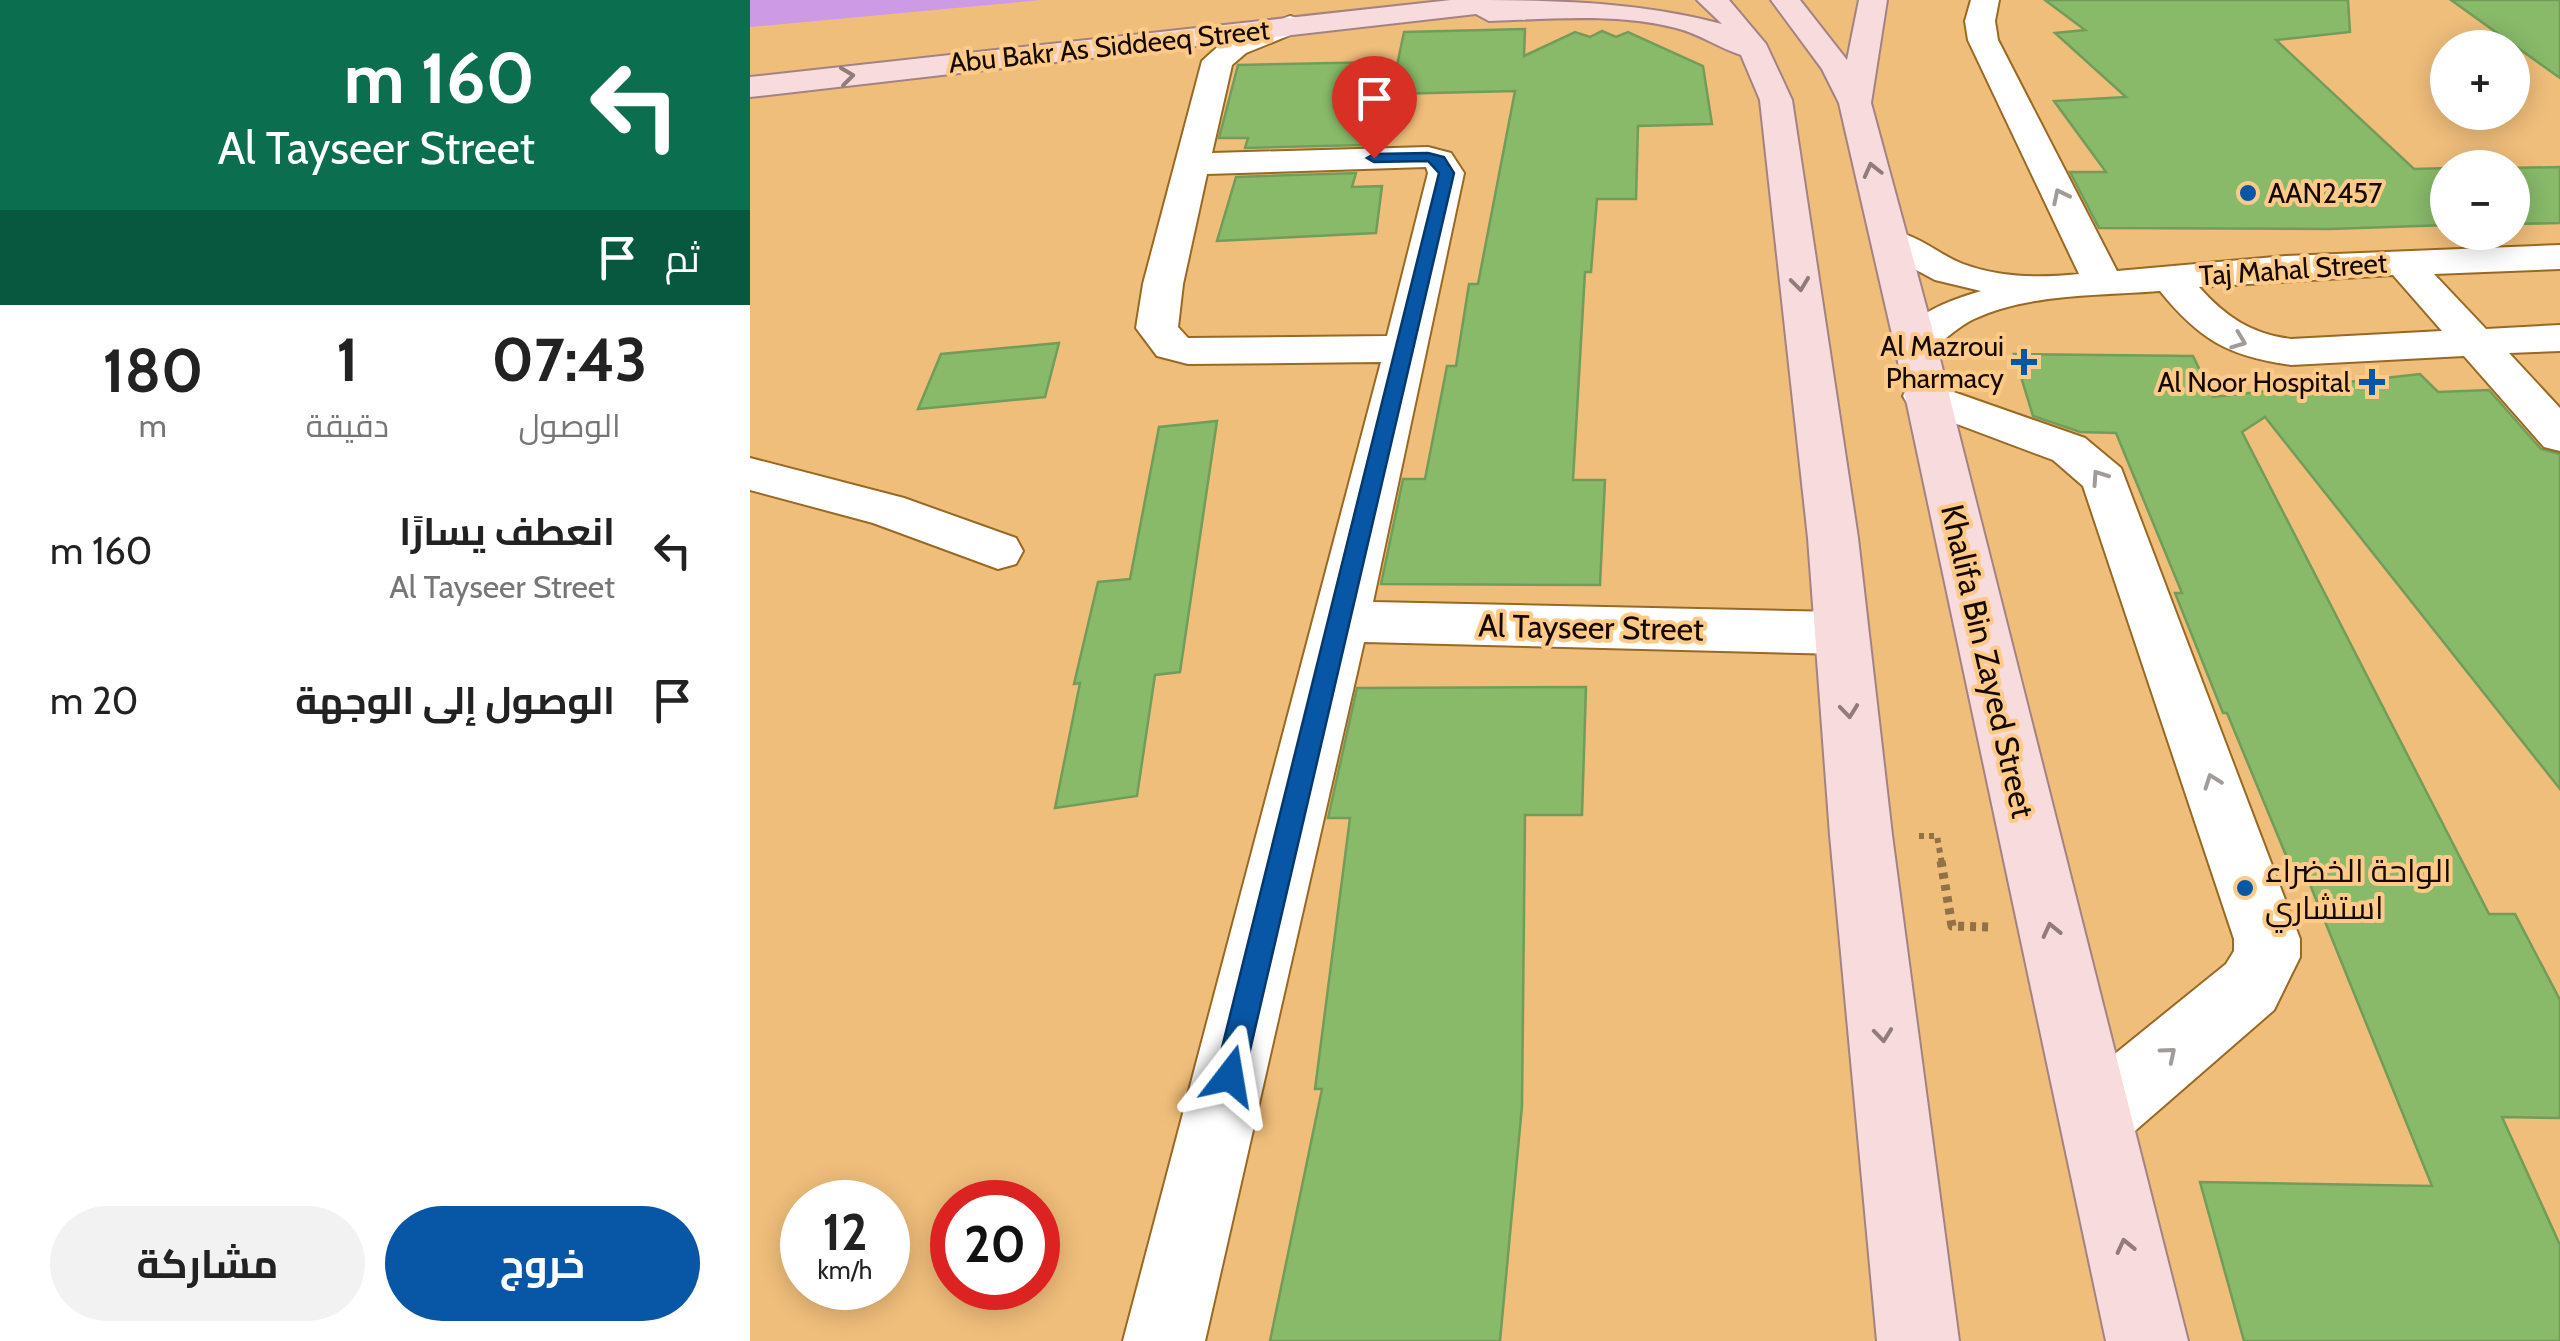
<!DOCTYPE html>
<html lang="ar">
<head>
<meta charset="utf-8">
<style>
	:root { --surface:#fff; --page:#f2f2f2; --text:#222; --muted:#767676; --accent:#0757a6 }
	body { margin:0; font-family:Cabin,Cairo,sans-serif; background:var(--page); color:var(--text); direction:rtl; height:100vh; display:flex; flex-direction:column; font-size:38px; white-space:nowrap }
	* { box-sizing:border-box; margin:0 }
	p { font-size:32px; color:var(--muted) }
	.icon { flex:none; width:55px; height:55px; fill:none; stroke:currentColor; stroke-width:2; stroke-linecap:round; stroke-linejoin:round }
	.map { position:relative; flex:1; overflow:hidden; direction:ltr }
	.details { display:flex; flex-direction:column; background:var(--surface); width:750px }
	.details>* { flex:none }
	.banner { background:#0b6e4f; color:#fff; overflow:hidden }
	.tools { position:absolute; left:1680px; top:30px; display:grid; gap:20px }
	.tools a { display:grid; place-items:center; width:100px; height:100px; border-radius:50%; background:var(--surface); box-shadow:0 5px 25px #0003; font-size:50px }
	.speed { position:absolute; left:30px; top:1180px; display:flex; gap:20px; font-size:50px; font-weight:700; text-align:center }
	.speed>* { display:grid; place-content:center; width:130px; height:130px; border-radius:50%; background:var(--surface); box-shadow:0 5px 25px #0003; line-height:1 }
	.speed small { font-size:25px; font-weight:400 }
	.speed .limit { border:15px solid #d22; background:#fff; color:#111 }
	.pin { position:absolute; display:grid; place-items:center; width:85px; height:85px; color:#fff; margin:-102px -42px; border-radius:50% 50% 50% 0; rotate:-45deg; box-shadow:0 0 10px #0007 }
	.pin .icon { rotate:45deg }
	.me { position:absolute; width:110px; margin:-55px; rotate:14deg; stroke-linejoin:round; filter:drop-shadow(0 0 8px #0008) }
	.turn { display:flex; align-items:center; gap:35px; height:210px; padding:0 50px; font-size:45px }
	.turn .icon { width:130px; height:130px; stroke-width:2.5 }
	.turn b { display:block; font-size:70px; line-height:85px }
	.then { display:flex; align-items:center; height:95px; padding:0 50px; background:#0003; gap:20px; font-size:38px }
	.eta { display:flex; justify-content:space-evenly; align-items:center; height:170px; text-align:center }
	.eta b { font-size:60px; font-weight:700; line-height:70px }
	.cta { display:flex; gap:20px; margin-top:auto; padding:20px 50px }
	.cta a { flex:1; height:115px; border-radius:60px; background:var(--accent); color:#fff; font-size:40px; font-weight:700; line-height:115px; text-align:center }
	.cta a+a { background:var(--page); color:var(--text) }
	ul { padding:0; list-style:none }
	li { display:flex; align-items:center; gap:30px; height:150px; padding:0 50px }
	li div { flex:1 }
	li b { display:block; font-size:38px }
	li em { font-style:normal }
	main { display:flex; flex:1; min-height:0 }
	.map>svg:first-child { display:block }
	.green { fill:#cd9ae6 }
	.building { fill:#88ba69; stroke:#739c5a; stroke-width:2.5 }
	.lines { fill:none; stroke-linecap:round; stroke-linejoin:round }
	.minor-casing { stroke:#976923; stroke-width:4 }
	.major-casing { stroke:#a48281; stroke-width:4 }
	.path-far1 { stroke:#937147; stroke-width:6; stroke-dasharray:5 5; stroke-linecap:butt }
	.path { stroke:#937147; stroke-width:9; stroke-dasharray:6 6; stroke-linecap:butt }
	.minor { fill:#fff; fill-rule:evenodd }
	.major { fill:#f7dbdd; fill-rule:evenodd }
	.oneway { stroke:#917c7a }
	.oneway2 { stroke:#a19c99 }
	.route { fill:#0757a6; stroke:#05396c; stroke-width:2.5 }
	.poi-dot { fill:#0757a6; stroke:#fdcb87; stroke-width:4 }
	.labels { text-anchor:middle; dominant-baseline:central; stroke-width:8; stroke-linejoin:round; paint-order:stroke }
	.far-street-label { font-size:28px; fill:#150800; stroke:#fdcb87 }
	.far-poi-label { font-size:28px; fill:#150800; stroke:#fdcb87; text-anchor:end }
	.street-label { font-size:32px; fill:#150800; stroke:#fdcb87 }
	.poi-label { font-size:32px; fill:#150800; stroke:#fdcb87; text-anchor:start }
</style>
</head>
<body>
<main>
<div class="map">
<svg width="1810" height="1341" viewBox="0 0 1810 1341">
	<rect width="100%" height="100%" fill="#f0be7b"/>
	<!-- green -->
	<path class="green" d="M0,0H291L0,27Z"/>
	<!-- building -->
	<path class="building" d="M1295,0H1598L1600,32L1526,40L1664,169L1698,168V225L1580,229L1349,228L1320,172H1356L1304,101L1376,97L1305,33L1335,30Z
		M1701,0H1810V78Z
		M775,29L774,56L825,32L840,37L852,31L866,37L878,32L953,66L962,124L888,126L886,199H847L841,272H835L823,480H855L850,585L631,584L653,479H675L697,366H706L719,284H728L765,91L641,94L654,32Z
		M633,62L613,145L495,148L498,138H469L488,65Z
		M1810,167V223L1762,224V168H1757Z
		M606,173L602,187L632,186L626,233L467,241L486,177Z
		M309,343L295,397L168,409L191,354Z
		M1264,354L1443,356L1463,397L1670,374L1688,392L1739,390L1791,449L1810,454V789L1515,417L1492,432L1739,914H1765L1810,1000V1118L1752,1117L1810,1245V1341H1494L1450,1182L1682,1186L1557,877H1545L1477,713H1473L1425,593H1432L1366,433L1330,432L1283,416Z
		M467,421L430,672L405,675L387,796L305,808L330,683L324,684L348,582L380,579L409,427Z
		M836,687L832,815H775L772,1106L750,1341H520L572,1089H565L600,818H578L607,688Z"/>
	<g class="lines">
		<defs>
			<path id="minor" d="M1221,0H1249L1245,21L1248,40L1367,271L1536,256L1810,245V269L1684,274L1736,329L1810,325V351L1759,353L1810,408V451L1794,447L1714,356L1541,365C1478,356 1450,340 1410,291C1350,296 1279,293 1224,319C1196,332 1183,360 1150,352L1144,343C1165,313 1197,301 1231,291L1185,280L1127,249L1121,241L1127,233C1159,225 1184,253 1213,264C1252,278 1289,278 1329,274L1218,40L1215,21ZM1643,275L1692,331L1541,339C1501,334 1476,317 1449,287Z
				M540,16L550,19L555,25L550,31L496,53L482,65L462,153L678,147L701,153L714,173L623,602L1091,612L1110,619L1118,633L1110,647L1091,654L614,642L455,1341H373L631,362L438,364L407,356L386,328L393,284L452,61L474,41ZM676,167L678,173L637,336L438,338L428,327L433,284L457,174Z
				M1175,382L1335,438L1371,468L1550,939V957L1524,1010L1371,1143L1345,1153L1319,1143L1309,1117L1319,1091L1476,964L1484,951V939L1333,486L1303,460L1159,406L1153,396L1159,386Z
				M0,458L154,498L266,538L273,551L266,564L248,569L123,523L0,490Z"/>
			<path id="major" d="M701,0C792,0 882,0 972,24L947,0H979L1016,44L1042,100L1108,538L1142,835L1209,1341H1127L1080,835L1058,538L1010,100L991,55C969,48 950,34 926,28C866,13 801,19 739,21L726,14L0,97V77Z
				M1021,0H1050L1097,60L1109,0H1137L1121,103L1186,343L1438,1341H1356L1144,343L1089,103L1072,69Z"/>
		</defs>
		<!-- minor casing -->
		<use href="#minor" class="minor-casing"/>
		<!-- major casing -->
		<use href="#major" class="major-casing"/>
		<!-- path-far1 -->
		<path class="path-far1" d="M1169,836H1187L1192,864"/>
		<!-- path -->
		<path class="path" d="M1191,861L1202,926L1239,927"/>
		<!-- minor -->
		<use href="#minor" class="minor"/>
		<!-- major -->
		<use href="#major" class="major"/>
	</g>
	<!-- one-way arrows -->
	<defs><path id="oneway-chevron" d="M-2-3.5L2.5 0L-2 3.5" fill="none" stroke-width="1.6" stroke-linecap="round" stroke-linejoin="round" transform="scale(2.5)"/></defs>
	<g class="oneway">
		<use href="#oneway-chevron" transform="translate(97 76) rotate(-7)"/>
		<use href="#oneway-chevron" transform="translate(1122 170) rotate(-104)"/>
		<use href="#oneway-chevron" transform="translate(1050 284) rotate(83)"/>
		<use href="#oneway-chevron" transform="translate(1099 711) rotate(84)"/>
		<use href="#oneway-chevron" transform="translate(1301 930) rotate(-103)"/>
		<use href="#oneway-chevron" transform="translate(1133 1035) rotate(84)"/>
		<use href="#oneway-chevron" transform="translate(1375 1246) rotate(-103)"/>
	</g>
	<g class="oneway2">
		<use href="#oneway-chevron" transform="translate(1310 196) rotate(-116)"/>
		<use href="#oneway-chevron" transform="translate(1489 341) rotate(21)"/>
		<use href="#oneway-chevron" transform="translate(1349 477) rotate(-124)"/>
		<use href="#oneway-chevron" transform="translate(1462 781) rotate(-110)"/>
		<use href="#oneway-chevron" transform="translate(1419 1054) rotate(-40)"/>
	</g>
	<!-- route -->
	<path class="route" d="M678,153L694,157L704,173L494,1076L490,1086L480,1090L469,1086L465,1076L689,173L678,161L624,162L617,158L624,154Z"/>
	<!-- markers -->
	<g class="poi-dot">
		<circle cx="1498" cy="193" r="10"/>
		<path d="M1269 347h10v10h10v10h-10v10h-10v-10h-10v-10h10z"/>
		<path d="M1617 367h10v10h10v10h-10v10h-10v-10h-10v-10h10z"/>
		<circle cx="1495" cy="888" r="10"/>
	</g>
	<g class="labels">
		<!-- far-street labels -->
		<g class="far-street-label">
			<text transform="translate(359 46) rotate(-6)">Abu Bakr As Siddeeq Street</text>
			<text transform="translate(1543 269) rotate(-4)">Taj Mahal Street</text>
		</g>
		<!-- far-poi labels -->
		<g class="far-poi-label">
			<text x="1518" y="193" text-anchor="start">AAN2457</text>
			<text x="1254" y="346">Al Mazroui<tspan x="1254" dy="32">Pharmacy</tspan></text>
			<text x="1600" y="382">Al Noor Hospital</text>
		</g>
		<!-- street labels -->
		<g class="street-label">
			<text transform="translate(841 627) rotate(1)">Al Tayseer Street</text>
			<text transform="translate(1238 661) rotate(77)">Khalifa Bin Zayed Street</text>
		</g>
		<!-- poi labels -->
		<g class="poi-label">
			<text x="1515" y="870">الواحة الخضراء<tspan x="1515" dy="37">استشاري</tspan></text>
		</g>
	</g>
</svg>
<div class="tools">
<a>+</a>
<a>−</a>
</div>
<div class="speed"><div>12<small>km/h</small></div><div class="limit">20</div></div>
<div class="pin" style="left:624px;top:158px;background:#d93025"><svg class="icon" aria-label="arrive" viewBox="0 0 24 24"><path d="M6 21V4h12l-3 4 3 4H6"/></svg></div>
<svg class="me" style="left:480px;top:1076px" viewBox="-20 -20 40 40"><path d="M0-17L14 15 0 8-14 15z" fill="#0757a6" stroke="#fff" stroke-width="4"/></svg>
</div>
<section class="details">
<div class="banner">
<div class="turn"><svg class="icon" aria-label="left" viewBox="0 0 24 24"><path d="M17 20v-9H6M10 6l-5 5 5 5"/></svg><div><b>160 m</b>Al Tayseer Street</div></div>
<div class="then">ثم<svg class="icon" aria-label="arrive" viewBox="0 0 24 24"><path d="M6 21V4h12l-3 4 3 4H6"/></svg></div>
</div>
<div class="eta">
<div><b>07:43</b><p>الوصول</p></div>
<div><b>1</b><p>دقيقة</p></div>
<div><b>180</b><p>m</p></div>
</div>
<ul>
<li><svg class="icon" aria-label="left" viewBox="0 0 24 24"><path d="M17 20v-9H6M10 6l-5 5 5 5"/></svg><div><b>انعطف يسارًا</b><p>Al Tayseer Street</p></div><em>160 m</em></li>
<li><svg class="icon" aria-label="arrive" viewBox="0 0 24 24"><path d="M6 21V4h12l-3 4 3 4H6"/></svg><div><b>الوصول إلى الوجهة</b></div><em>20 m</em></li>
</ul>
<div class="cta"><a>خروج</a><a>مشاركة</a></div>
</section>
</main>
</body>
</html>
